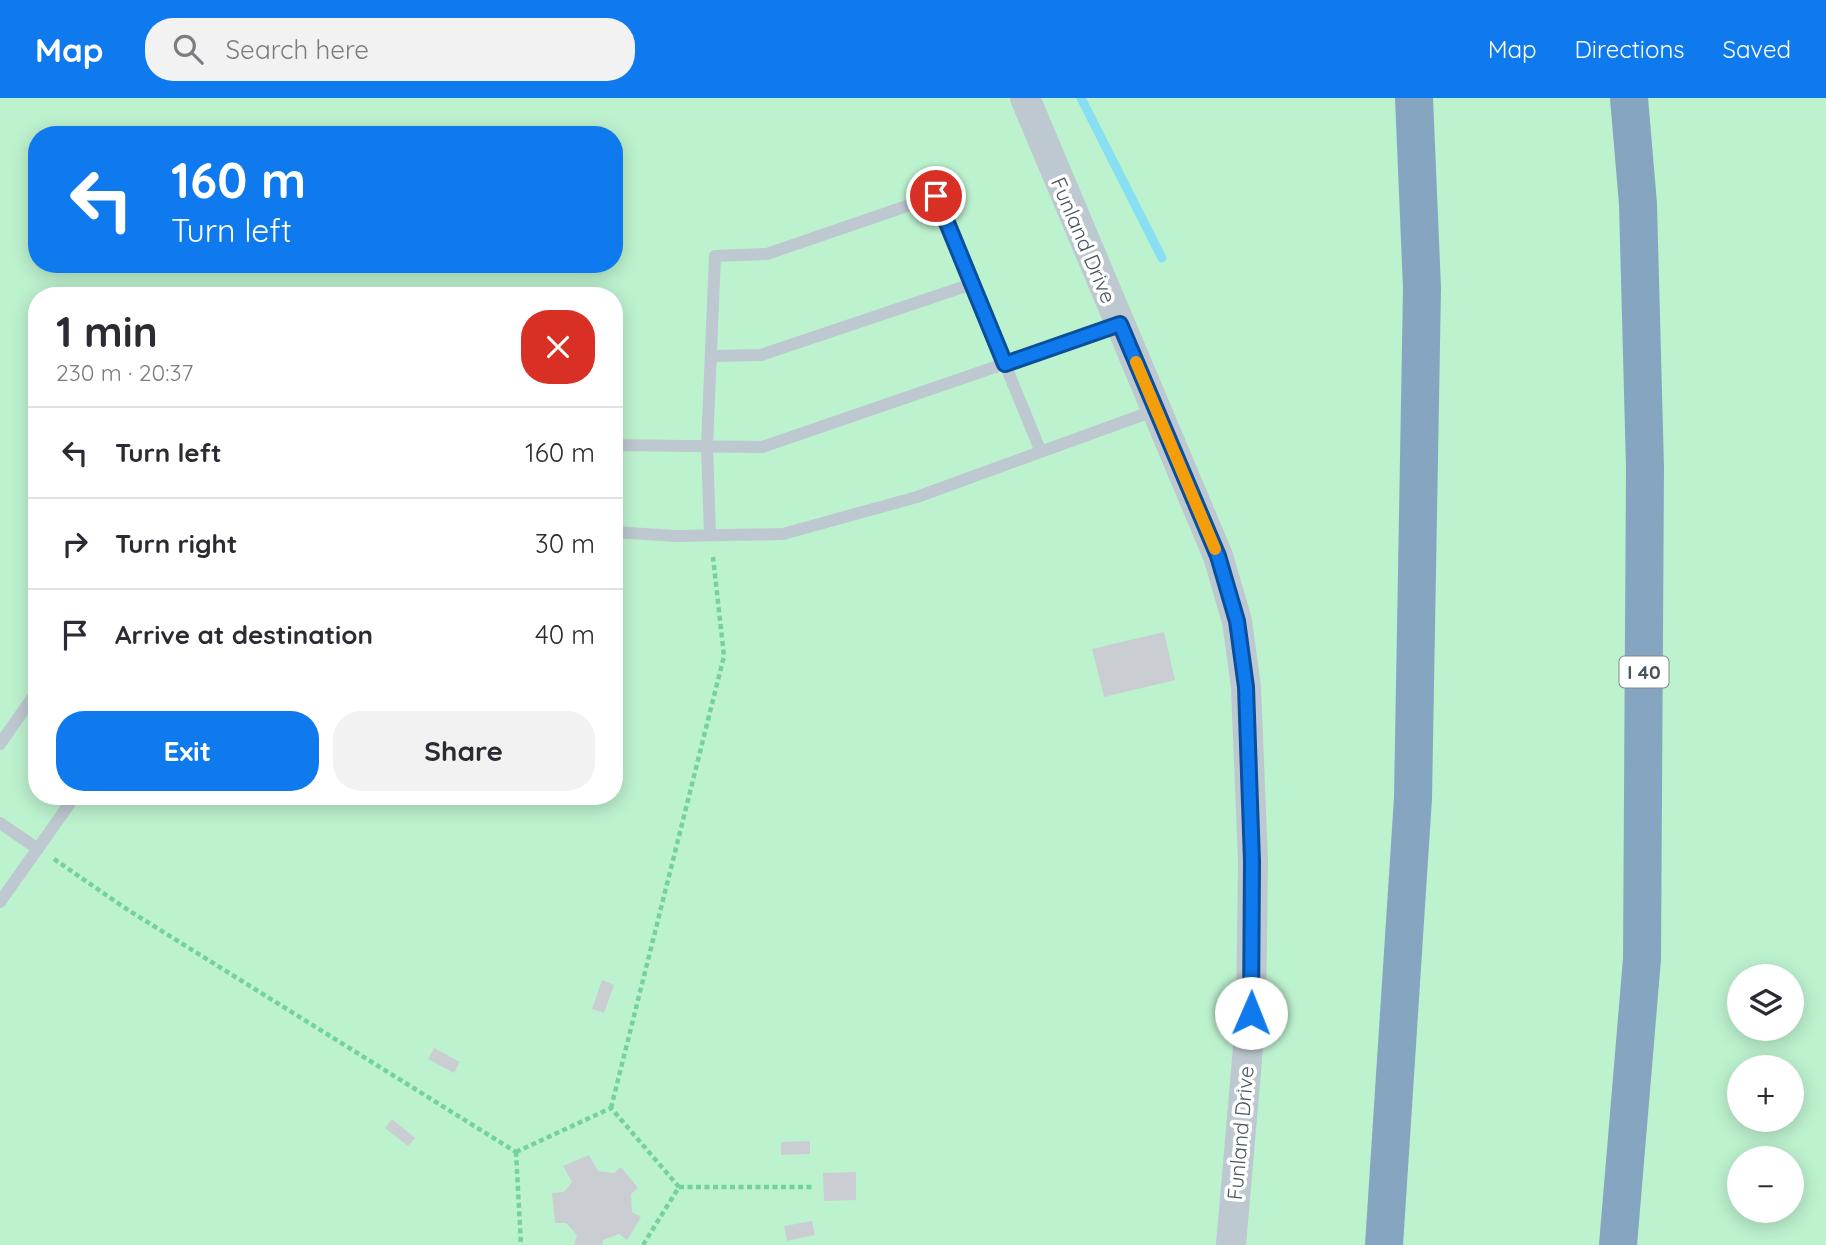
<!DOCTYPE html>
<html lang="en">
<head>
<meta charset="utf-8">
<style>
	:root { --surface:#fff; --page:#f2f2f3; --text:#2b2b33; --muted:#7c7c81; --line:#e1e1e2; --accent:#0f79ee }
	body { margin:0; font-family:Quicksand,sans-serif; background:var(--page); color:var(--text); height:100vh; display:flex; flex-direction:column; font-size:26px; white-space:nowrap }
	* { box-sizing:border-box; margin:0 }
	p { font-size:23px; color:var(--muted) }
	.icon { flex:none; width:38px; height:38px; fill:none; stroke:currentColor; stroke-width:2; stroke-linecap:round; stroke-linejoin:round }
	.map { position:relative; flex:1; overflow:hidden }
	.panel { position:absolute; left:28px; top:189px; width:595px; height:518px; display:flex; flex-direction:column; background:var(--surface); border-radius:28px; box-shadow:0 4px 18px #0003 }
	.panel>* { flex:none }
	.banner { position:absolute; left:28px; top:28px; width:595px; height:147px; border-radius:28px; box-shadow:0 4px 18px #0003; background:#0f79ee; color:#fff; overflow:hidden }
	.fabs { position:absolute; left:1727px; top:866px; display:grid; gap:14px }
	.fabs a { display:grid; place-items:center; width:77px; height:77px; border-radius:50%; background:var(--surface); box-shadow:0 4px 18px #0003; font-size:35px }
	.pin { position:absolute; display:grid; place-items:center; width:60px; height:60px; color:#fff; margin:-30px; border:4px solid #fff; border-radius:50%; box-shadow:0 2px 7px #0007 }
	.me { position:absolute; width:77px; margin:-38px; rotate:1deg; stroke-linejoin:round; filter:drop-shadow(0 0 5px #0008) }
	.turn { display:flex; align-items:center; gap:24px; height:147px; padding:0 28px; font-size:32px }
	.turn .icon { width:91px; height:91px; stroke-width:2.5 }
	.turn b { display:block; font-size:49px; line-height:60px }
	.round { display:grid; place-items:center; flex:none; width:74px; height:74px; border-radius:28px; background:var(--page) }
	.overview { display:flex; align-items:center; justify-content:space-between; height:119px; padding:0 28px }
	h1 { font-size:42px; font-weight:700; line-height:52px }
	.cta { display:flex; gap:14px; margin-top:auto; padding:14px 28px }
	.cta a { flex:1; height:80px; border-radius:28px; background:var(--accent); color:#fff; font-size:28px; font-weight:700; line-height:80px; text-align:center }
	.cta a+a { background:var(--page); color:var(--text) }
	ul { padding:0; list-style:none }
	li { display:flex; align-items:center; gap:21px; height:91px; padding:0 28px; border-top:2px solid var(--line) }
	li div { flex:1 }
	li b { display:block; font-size:26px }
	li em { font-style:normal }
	header { display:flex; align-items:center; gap:42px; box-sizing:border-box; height:98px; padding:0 35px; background:var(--accent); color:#fff }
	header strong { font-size:33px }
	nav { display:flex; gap:38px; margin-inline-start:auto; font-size:24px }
	.search { width:490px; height:63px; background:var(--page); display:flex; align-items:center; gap:18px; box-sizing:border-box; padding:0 24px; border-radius:28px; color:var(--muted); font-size:26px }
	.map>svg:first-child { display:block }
	.green { fill:#bdf2cf; fill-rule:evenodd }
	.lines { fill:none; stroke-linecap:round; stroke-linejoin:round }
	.stream { stroke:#88dff1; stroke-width:9 }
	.building { fill:#caced3 }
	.path { stroke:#73d29f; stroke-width:4.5; stroke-dasharray:5 3.5; stroke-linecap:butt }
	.service { stroke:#bdc8d0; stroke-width:12 }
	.tertiary { stroke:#bdc8d0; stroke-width:30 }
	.motorway { stroke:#86a5c1; stroke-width:38 }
	.route-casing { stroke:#0a4f9b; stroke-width:18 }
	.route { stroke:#0f79ee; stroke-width:12 }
	.slow { stroke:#f59e0b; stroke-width:12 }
	.labels { text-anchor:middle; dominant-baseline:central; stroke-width:7; stroke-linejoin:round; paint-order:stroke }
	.shield { fill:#fff; stroke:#7e888f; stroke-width:2 }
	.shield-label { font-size:19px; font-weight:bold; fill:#47555f }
	.street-label { font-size:21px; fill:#47555f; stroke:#fff }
</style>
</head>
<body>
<header>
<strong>Map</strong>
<div class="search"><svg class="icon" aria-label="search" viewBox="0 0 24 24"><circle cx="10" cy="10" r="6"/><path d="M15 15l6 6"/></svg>Search here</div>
<nav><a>Map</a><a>Directions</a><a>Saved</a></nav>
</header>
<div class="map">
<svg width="1826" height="1147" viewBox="0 0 1826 1147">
	<rect width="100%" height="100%" fill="#f3f0f0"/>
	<!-- green -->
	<path class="green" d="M0,0H1826V1147H0ZM37,37H614V166H37ZM37,198H614V698H37ZM1740,878H1792V931H1740ZM1740,970H1792V1022H1740ZM1740,1060H1792V1113H1740Z"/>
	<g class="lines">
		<!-- stream -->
		<path class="stream" d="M1081,0L1162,160"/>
	</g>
	<!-- building -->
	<path class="building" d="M1164,534L1175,582L1104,599L1092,551Z
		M602,882L614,887L604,915L592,911Z
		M434,950L460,964L454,975L428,961Z
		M392,1021L415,1040L408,1048L385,1030Z
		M810,1043V1056L781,1057V1044Z
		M589,1057L598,1073L614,1075L621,1069L638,1090L631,1096L632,1114L641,1119L627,1142L619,1136L603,1142L602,1147H574L577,1137L566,1125H555L552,1095L564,1094L572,1084L563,1068Z
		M856,1074V1102L824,1103L823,1075Z
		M812,1123L815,1137L787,1143L784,1128Z"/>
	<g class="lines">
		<!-- path -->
		<path class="path" d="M54,761L125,810L516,1054
			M611,1010L724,558L713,459
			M516,1054L611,1010L679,1089L643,1147
			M516,1054L521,1147
			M679,1089H815"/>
		<!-- service -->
		<path class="service" d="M711,258L761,257L972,186
			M614,347L762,349L1120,226
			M614,434L676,438L783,436L917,399L1156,312
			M710,437L707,348L715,158L767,156L936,98L1041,354
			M0,646L37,593
			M0,725L38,751
			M0,804L75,698"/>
		<!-- tertiary -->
		<path class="tertiary" d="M1025,0L1218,458L1237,523L1246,589L1253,763L1251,915L1231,1147"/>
		<!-- motorway -->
		<path class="motorway" d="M1384,1147L1413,700L1422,190L1414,0
			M1618,1147L1642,861L1645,370L1638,106L1629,0"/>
	</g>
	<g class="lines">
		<defs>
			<path id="route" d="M936,98L1005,266L1120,226L1218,458L1237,523L1246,589L1252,763L1251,915"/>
		</defs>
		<!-- route casing -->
		<use href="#route" class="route-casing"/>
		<!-- route -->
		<use href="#route" class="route"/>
		<!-- slow -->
		<path class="slow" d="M1136,264L1215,451"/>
	</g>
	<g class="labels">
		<!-- shield labels -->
		<rect class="shield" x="1619.5" y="558.5" width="49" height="31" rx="5"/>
		<g class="shield-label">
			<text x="1644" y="574">I 40</text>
		</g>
		<!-- street labels -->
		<g class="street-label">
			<text transform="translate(1084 142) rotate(67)">Funland Drive</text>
			<text transform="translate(1240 1035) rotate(-85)">Funland Drive</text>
		</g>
	</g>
</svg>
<div class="fabs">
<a><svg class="icon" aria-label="layers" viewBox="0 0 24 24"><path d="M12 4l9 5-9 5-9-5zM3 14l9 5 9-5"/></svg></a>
<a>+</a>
<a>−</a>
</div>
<div class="pin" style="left:936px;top:98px;background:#d93025"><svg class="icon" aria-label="arrive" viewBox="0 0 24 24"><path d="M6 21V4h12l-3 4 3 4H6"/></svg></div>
<svg class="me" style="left:1251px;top:915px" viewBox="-20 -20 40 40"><circle r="19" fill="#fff"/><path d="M0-13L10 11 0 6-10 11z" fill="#0f79ee"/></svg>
<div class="banner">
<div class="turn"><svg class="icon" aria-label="left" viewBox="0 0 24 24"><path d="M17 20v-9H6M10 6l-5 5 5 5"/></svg><div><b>160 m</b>Turn left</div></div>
</div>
<section class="panel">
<div class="overview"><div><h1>1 min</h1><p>230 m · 20:37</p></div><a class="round" style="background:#d93025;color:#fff"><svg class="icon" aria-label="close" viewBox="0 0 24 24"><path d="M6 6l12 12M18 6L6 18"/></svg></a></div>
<ul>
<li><svg class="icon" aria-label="left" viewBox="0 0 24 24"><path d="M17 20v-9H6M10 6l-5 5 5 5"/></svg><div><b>Turn left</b></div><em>160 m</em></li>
<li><svg class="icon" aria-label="right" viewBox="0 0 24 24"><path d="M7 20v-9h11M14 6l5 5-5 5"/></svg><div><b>Turn right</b></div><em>30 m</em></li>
<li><svg class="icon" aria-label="arrive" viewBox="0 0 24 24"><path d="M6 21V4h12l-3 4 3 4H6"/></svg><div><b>Arrive at destination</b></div><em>40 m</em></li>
</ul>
<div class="cta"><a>Exit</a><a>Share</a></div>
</section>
</div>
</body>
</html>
